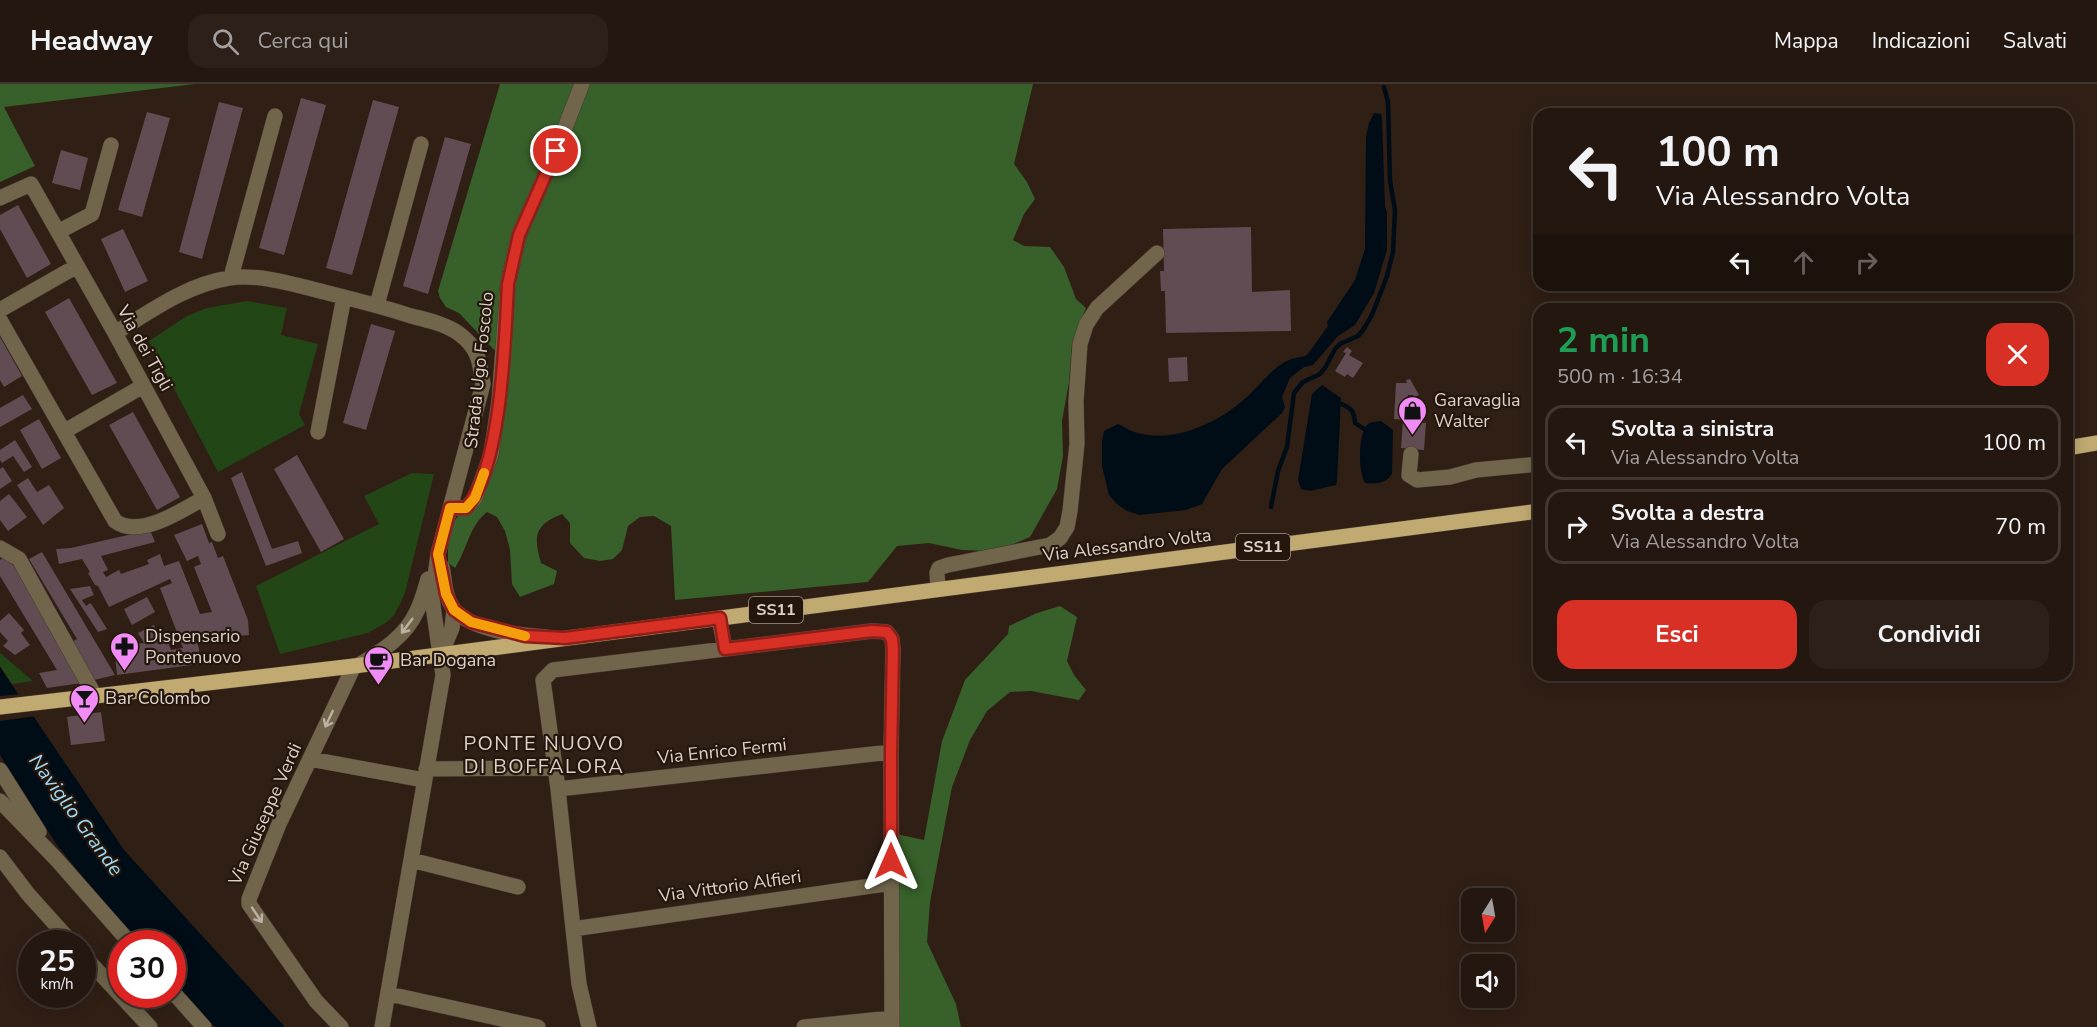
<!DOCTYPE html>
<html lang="it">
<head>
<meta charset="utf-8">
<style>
	:root { --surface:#241710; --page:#2c2019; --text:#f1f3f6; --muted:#a39f9f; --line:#413630; --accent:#d93025 }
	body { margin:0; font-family:"Nunito Sans",sans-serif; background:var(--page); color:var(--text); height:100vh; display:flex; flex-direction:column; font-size:22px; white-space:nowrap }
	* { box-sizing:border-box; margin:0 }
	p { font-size:20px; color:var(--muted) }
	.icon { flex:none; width:33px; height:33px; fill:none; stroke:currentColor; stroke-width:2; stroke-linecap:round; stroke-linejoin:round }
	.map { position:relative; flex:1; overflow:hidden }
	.side { position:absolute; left:1533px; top:219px; width:540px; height:378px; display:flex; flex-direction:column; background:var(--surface); border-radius:18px; box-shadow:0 3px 15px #0003,0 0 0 2px var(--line) }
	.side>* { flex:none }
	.guide { position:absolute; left:1533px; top:24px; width:540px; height:183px; border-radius:18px; box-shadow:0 3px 15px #0003,0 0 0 2px var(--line); background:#241710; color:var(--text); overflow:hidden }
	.needle { width:39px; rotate:191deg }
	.buttons { position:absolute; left:1461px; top:804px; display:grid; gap:12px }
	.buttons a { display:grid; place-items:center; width:54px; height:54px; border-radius:12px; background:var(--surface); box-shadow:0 3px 15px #0003,0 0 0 2px var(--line); font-size:30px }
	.speed { position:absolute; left:18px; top:846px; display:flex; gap:12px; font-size:30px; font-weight:700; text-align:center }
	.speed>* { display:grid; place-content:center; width:78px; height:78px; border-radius:50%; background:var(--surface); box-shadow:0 3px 15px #0003,0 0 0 2px var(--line); line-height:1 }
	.speed small { font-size:15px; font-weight:400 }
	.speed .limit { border:9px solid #d22; background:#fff; color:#111 }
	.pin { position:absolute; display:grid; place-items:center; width:51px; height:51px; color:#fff; margin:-26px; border:3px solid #fff; border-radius:50%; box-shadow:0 2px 6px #0007 }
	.me { position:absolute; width:66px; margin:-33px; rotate:0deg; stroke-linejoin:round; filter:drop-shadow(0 0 4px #0008) }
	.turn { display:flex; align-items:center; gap:21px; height:126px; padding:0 24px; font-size:27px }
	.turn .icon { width:78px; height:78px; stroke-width:2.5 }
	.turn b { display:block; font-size:42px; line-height:51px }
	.lanes { display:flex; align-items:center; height:57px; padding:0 24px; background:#0003; justify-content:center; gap:30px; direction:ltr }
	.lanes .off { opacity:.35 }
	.round { display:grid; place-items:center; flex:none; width:63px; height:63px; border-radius:18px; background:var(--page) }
	.summary { display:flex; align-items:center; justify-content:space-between; height:102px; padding:0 24px }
	h1 { font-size:36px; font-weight:700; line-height:45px; color:#1e9e55 }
	.button { display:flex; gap:12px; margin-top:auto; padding:12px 24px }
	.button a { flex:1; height:69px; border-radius:18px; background:var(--accent); color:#fff; font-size:24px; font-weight:700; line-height:69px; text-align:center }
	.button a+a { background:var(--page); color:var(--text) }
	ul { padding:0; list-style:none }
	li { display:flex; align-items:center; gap:18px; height:75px; margin:0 12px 9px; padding:0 12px; border:3px solid var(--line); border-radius:18px }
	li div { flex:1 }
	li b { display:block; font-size:22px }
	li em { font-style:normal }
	header { display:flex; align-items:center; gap:36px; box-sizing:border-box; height:84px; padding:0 30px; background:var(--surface); border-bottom:2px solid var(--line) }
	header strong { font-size:28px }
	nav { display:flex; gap:33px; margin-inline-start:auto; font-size:21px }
	.search { width:420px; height:54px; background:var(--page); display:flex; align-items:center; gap:15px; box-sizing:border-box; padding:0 21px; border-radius:18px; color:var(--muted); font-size:22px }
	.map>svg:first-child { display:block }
	.green { fill:#234616 }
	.forest { fill:#38602a }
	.water { fill:#000c16 }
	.pier { fill:#301f15 }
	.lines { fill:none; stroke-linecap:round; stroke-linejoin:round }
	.stream { stroke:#000c16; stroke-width:4.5 }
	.building { fill:#614c54 }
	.minor-casing { stroke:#4c3b32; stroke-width:16 }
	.major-casing { stroke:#4c3b32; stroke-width:16 }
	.minor { stroke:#71664c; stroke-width:15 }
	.major { stroke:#c0aa71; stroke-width:15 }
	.oneway { stroke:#bcb1a4 }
	.route-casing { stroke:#8d1f18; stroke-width:15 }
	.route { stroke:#d93025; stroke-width:10 }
	.slow { stroke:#f59e0b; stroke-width:10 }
	.labels { text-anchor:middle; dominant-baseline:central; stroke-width:4.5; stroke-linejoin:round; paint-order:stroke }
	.shield { fill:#25160c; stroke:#a59991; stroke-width:1.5 }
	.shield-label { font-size:16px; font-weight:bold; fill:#dcd1ca }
	.street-label { font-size:18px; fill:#dcd1ca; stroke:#25160c }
	.poi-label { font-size:18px; fill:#dcd1ca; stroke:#25160c; text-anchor:start }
	.neighbourhood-label { font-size:20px; letter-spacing:1.5px; fill:#dcd1ca; stroke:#25160c }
	.water-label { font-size:20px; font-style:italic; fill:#9edbf8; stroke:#25160c }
</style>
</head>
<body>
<header>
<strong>Headway</strong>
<div class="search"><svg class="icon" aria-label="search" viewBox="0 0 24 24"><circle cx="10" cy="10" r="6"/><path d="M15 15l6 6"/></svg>Cerca qui</div>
<nav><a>Mappa</a><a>Indicazioni</a><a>Salvati</a></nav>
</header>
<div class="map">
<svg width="2097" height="943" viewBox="0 0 2097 943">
	<rect width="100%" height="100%" fill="#301f15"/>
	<!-- green -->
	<path class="green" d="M247,217L287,224L281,251L318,260L299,330L305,341L218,388L149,257L187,232L207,224Z
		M412,389L434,390L405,509L399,522L394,531L387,538L368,549L280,570L256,502L379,440L364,412Z
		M0,569L33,597L12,600L0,582Z"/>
	<!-- forest -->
	<path class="forest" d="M0,0H195L4,23L35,82L0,98Z
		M500,0H1033L1014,80L1027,98L1035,115L1024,130L1013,156L1024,162L1050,163L1064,183L1076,215L1086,224L1072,259L1069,298L1062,337L1063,372L1057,405L1030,453L1011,461L988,467L962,466L929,459L897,462L868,498L675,516L671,442L654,432L640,433L628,442L622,466L613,475L600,477L584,474L570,459V439L562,430C535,441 533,451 541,479L557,487L554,500L520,513L512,500L510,466L505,447L497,433L487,428C469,442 467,466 455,484L448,479C448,463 447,443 459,431C464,427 472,424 477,421L499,271L459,229L446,223L440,214L438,207Z
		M1060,522L1077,533L1067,577L1074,591L1086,606L1079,616L1031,607L1010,608L987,627L970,656L952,703L930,818L927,858L956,920L961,943H897L896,750L924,756L942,657L965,596L1008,550L1009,542L1037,529Z"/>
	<!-- water -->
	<path class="water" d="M1374,29L1381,30L1382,33L1385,122L1387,128V166L1374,209L1355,241L1338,252L1313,281L1304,283L1290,294L1282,313L1285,323L1282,329L1222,385L1202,420L1186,426L1139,431L1127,427L1117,420L1109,411L1102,382V358L1104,347L1118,340C1123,342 1129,346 1134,348C1175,361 1223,337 1251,309C1262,299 1275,281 1289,276C1295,273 1301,274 1307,271L1328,242L1327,238L1355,196L1365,165L1366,52L1369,39Z
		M1322,301L1341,314L1337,397L1336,401L1310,407L1301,405L1298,396L1312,310Z
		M1381,337L1393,346L1392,390C1385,400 1376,400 1365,399C1358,388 1358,351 1367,341C1371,337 1376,338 1381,337Z
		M0,583L124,766L285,943H215L173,898L172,860L137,859L57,761L0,671Z"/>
	<!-- pier -->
	<path class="pier" d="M21,610L37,632L0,637V612Z"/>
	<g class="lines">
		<!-- stream -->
		<path class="stream" d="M1342,320C1352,325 1354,327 1355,339L1364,345
			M1271,423L1278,387L1287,363L1294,309L1303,298L1320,290L1325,284L1335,265L1340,260L1358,252L1363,246L1372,231L1387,192L1393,168L1395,126L1390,97L1388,18L1384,3"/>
	</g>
	<!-- building -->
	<path class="building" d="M301,14L326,21L284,171L259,164Z
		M373,16L399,23L352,191L326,184Z
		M219,18L243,24L202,175L179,168Z
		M147,28L170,34L142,133L118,126Z
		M445,53L471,60L428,210L403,202Z
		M61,66L88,74L80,106L52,99Z
		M18,121L51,180L27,194L0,145V131Z
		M1251,143L1252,208L1290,206L1291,247L1166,249L1165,207H1161L1160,187H1164L1163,145Z
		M123,145L148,197L125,208L101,155Z
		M69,214L117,299L92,311L45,228Z
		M371,240L395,247L366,346L343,339Z
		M0,253L22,292L4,303L0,296Z
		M1347,263L1352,267L1349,271L1363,279L1353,294L1347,290L1345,293L1335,287L1346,269L1343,268Z
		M1187,273L1188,297L1169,298L1168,274Z
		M1410,295L1419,311L1414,313L1413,311H1408L1407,316H1410L1408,336L1394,335L1396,299H1407L1406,296Z
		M23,311L32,325L0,343V324Z
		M133,328L180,413L157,426L109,341Z
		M39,335L61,374L42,385L20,346Z
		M1403,337L1426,339L1424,366L1401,364Z
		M15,356L32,383L24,388L13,372L2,379L0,376V366Z
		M297,371L344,455L321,468L274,385Z
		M3,383L12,397L0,405V385Z
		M242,388L272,465L298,457L302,469L266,482L231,394Z
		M28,394L37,408L49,401L64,424L43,441L17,401Z
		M9,410L27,433L8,447L0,436V417Z
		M202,440L209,459L212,458L218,474L223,472L248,536L249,551L196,556L199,564V580L117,591L114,563L144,559L138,549L154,541L158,551L165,549L171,566L183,564L160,504L172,499L170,495L109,523L98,502L95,501L88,489L90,488L82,475L59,480L56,465L71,464L150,446L155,458L101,472L108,486L103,488L106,493L119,486L121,490L149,480L147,476L160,470L164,482L179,477L200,530L212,528L194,483L201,480L198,472L187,477L174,451Z
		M42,468L115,591L94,596L72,558L77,555L29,475Z
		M4,473L17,485L82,599L47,604L39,589L57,586L0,492V476Z
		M90,502L94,511L82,516L86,522L90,519L92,521L107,545L98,548L70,505Z
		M147,513L155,528L132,541L124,525Z
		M9,529L24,546L21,549L30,561L15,571L3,562L8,557L0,548V537Z
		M101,628L105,657L71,661L67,633Z"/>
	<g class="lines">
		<defs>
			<path id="minor" d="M0,114L31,100L115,249L204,414L218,450
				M58,148L92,130L111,61
				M231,193L275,32
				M377,221L421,60
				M0,226L77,182
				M0,236L115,437C139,455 181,427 204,414
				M115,249C151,227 186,201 229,194C259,189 299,202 328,209C356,216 384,223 411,232C427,236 445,240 458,249C478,263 480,277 483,300L438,470L432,515L443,591L382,943
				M65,347L143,302
				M318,348L344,213
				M1411,370L1409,391L1417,396L1450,393L1476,386L1539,380
				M450,424H466L475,414L491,371L499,317L508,199L519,151L556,67L582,0
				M0,464L19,475L95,612
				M442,483C445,497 444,511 453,524C468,546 523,552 547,553
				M938,504L937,489L939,484L948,481L1050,461L1060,454L1067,443L1070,427L1077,360L1076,317L1080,260L1086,241L1097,224L1157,169
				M719,534L725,565
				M441,570L452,544L454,526
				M359,581C382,567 406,552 417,527C422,517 425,505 428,495
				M310,675L424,696
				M426,685L555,684
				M0,686L39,748
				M558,705L891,668
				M0,717L57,776L131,860
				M0,773L28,810L73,860
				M411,776L518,803
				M573,845L892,799
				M82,870L150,943
				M172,907L204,943
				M389,910L538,943
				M341,943L316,917L249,820V815L279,740L354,582
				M589,943L579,900L558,705L543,596L553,586L872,547L887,548L892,555L893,565L891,668L892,943
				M804,943L892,934"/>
			<path id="major" d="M2067,364L2097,359
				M0,623L354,582L1539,427"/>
		</defs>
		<!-- minor casing -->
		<use href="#minor" class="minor-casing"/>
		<!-- major casing -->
		<use href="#major" class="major-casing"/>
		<!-- minor -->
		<use href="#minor" class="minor"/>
		<!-- major -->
		<use href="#major" class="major"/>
	</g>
	<!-- one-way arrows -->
	<defs><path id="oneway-shaft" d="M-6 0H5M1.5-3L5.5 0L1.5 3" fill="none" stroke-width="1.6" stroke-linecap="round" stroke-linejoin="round" transform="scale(1.5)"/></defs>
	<g class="oneway">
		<use href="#oneway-shaft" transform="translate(407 542) rotate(127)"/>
		<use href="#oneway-shaft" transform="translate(329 635) rotate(115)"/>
		<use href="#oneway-shaft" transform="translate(257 831) rotate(56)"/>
	</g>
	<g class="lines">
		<defs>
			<path id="route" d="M556,67L519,151L508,200C505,254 502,384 466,424H450L438,470L446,510L454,526L471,538L525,552L565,554L720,534L725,565L872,547L887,548L892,555L893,565L891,668V777"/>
		</defs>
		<!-- route casing -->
		<use href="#route" class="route-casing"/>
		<!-- route -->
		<use href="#route" class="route"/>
		<!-- slow -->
		<path class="slow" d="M484,389L475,414L466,424H450L438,470L446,510L454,526L471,538L525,552"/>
	</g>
	<!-- icons -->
	<defs>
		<symbol id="shop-pin" viewBox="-11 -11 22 30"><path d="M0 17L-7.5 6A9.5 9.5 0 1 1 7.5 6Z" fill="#f18bf5" stroke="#25160c"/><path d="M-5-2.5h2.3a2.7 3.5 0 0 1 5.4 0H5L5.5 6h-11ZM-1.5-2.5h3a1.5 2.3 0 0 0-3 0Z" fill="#111"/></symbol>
		<symbol id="pharmacy-pin" viewBox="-11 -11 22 30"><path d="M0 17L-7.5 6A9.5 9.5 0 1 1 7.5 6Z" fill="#f18bf5" stroke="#25160c"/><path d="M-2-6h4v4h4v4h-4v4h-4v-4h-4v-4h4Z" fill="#111"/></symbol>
		<symbol id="cafe-pin" viewBox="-11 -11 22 30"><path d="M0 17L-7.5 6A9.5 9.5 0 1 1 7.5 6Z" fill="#f18bf5" stroke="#25160c"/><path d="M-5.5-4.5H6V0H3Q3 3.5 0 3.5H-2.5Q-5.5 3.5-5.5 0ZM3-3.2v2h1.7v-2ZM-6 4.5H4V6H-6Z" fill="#111"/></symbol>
		<symbol id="bar-pin" viewBox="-11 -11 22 30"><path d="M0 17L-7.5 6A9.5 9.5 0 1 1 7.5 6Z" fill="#f18bf5" stroke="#25160c"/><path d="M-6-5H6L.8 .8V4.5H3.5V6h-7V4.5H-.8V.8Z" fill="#111"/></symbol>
	</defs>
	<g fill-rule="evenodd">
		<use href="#shop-pin" x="1396" y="310" width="33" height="45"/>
		<use href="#pharmacy-pin" x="108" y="546" width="33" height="45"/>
		<use href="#cafe-pin" x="362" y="560" width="33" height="45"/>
		<use href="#bar-pin" x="68" y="598" width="33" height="45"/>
	</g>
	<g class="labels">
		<!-- shield labels -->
		<g class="shield">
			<rect x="1236" y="450" width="54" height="26" rx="4.5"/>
			<rect x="749" y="513" width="54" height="26" rx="4.5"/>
		</g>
		<g class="shield-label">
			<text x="1263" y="463">SS11</text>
			<text x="776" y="526">SS11</text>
		</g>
		<!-- street labels -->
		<g class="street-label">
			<text transform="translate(145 264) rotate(61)">Via dei Tigli</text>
			<text transform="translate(479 286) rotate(-84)">Strada Ugo Foscolo</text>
			<text transform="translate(1127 461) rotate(-7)">Via Alessandro Volta</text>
			<text transform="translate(722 667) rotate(-6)">Via Enrico Fermi</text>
			<text transform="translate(265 730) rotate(-66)">Via Giuseppe Verdi</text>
			<text transform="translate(730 802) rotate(-8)">Via Vittorio Alfieri</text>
		</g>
		<!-- poi labels -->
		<g class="poi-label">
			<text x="1434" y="316">Garavaglia<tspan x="1434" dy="21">Walter</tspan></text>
			<text x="145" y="552">Dispensario<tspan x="145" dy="21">Pontenuovo</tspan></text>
			<text x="400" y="576">Bar Dogana</text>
			<text x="105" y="614">Bar Colombo</text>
		</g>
		<!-- neighbourhood labels -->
		<g class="neighbourhood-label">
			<text x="544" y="659">PONTE NUOVO<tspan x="544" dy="23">DI BOFFALORA</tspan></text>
		</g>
		<!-- water labels -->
		<g class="water-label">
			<text transform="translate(76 731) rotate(54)">Naviglio Grande</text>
		</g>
	</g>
</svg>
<div class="buttons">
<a><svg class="needle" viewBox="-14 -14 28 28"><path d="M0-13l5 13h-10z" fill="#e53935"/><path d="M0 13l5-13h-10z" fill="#a39f9f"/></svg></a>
<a><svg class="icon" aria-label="sound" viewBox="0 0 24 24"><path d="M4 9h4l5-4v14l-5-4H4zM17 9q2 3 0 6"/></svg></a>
</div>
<div class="speed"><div>25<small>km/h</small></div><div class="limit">30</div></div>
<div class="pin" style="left:556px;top:67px;background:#d93025"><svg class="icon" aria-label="arrive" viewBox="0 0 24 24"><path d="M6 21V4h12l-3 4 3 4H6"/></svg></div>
<svg class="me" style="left:891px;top:777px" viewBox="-20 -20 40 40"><path d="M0-17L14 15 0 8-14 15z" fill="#d93025" stroke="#fff" stroke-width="4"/></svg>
<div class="guide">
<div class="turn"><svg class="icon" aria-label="left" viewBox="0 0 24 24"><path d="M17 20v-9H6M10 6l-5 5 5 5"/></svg><div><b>100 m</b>Via Alessandro Volta</div></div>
<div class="lanes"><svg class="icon" aria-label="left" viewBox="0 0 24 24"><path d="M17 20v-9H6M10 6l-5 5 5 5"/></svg><svg class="icon off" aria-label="ahead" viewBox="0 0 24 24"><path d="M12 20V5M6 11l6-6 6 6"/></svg><svg class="icon off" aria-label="right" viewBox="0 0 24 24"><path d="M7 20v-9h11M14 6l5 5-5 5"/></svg></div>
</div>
<section class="side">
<div class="summary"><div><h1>2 min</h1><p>500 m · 16:34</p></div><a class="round" style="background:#d93025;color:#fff"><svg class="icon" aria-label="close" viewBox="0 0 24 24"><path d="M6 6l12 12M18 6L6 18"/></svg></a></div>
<ul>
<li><svg class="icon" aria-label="left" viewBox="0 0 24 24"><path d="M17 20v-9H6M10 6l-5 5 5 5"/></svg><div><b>Svolta a sinistra</b><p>Via Alessandro Volta</p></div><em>100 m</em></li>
<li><svg class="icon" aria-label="right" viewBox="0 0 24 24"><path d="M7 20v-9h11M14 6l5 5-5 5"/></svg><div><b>Svolta a destra</b><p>Via Alessandro Volta</p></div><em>70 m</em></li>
</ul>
<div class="button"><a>Esci</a><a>Condividi</a></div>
</section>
</div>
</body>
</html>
